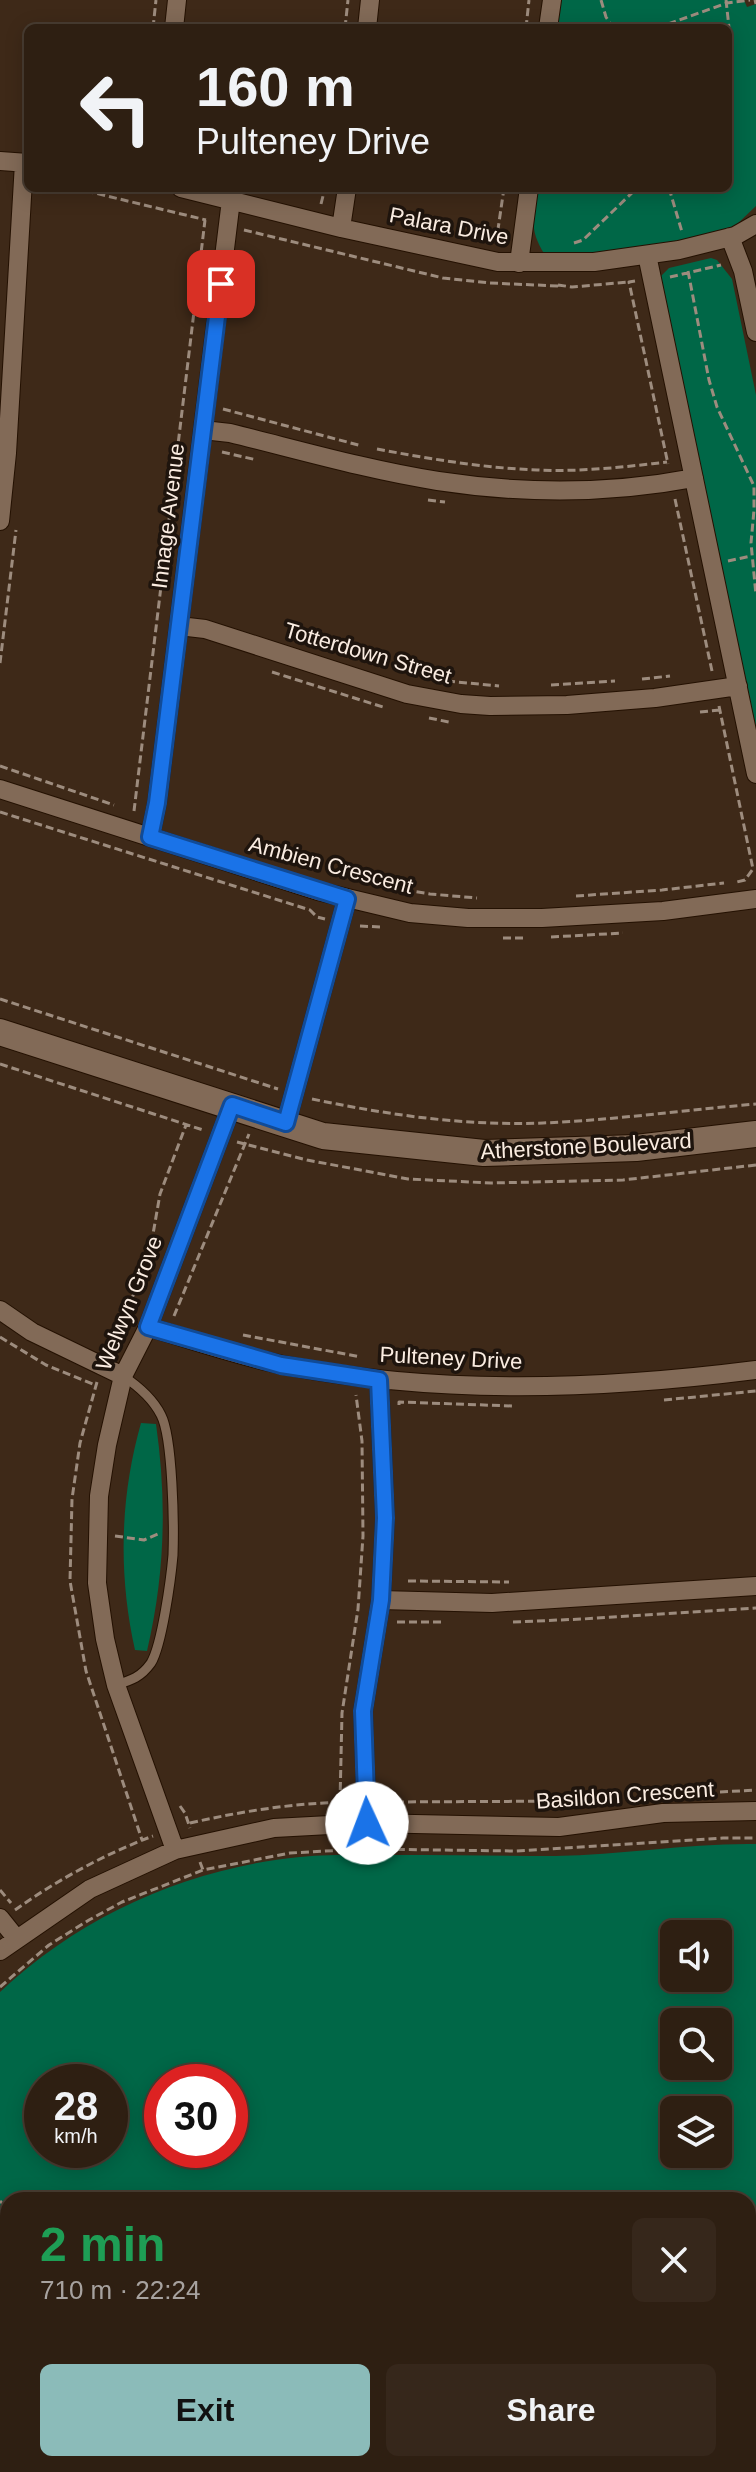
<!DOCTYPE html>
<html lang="en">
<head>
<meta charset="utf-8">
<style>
	:root { --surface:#2e1f12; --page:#36271b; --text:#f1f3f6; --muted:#a7a29f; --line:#493d32; --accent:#8bbbb9 }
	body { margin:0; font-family:Helvetica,sans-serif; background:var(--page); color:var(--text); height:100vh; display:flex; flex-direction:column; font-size:30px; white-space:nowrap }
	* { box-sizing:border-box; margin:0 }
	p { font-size:26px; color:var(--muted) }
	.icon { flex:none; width:44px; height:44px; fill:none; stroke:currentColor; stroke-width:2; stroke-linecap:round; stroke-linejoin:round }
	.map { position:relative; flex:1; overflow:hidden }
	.side { position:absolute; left:0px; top:2192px; width:756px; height:280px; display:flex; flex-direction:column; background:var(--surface); border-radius:24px 24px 0 0; box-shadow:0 4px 20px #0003,0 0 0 2px var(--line) }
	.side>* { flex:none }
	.hud { position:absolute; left:24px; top:24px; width:708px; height:168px; border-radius:12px; box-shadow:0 4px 20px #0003,0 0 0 2px var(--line); background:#2e1f12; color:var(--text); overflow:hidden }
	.fabs { position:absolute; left:660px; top:1920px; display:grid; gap:16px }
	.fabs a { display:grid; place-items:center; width:72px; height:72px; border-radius:12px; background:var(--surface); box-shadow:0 4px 20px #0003,0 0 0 2px var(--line); font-size:40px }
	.speed { position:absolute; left:24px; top:2064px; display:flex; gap:16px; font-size:40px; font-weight:700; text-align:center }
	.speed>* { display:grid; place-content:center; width:104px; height:104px; border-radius:50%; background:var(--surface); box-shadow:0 4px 20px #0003,0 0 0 2px var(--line); line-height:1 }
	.speed small { font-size:20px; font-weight:400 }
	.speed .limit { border:12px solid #d22; background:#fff; color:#111 }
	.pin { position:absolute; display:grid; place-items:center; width:68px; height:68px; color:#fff; margin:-34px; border-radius:16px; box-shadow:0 4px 12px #0006 }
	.me { position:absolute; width:88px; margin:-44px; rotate:358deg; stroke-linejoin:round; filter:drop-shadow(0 0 6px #0008) }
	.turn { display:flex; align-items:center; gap:28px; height:168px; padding:0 40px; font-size:36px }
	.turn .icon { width:104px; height:104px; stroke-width:2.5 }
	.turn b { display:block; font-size:56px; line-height:68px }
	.round { display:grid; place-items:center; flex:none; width:84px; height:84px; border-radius:12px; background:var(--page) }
	.headline { display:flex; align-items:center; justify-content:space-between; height:136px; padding:0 40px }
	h1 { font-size:48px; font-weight:800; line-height:60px; color:#1e9e55 }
	.button { display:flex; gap:16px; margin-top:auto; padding:16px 40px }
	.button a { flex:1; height:92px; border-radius:12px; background:var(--accent); color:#111; font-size:32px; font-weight:800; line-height:92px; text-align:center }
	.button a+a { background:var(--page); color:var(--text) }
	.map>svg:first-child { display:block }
	.green { fill:#006747; fill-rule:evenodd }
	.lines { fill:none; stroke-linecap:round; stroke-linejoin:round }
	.lane-casing { stroke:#241102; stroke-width:11 }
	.street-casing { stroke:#241102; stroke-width:20 }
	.secondary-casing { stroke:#241102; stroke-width:28 }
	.path { stroke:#9d8c7e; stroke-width:3; stroke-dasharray:8 4; stroke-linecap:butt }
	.lane { stroke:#826a57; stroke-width:9 }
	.street { stroke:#826a57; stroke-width:18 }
	.secondary { stroke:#826a57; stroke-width:26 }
	.route-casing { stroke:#114b97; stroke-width:20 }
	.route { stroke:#1a73e8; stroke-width:14 }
	.labels { text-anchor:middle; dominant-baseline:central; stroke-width:7; stroke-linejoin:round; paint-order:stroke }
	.street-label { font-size:22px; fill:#faece1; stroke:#1e140d }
</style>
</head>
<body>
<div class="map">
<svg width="756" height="2472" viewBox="0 0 756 2472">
	<rect width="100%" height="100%" fill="#3e2918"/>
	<!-- green -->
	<path class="green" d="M560,0H744L747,7L756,4V206L734,227L713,238L632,252L545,255C528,228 534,218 537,188H728V28H556Z
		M711,258L717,260L732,279L756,395V750L659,278L669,268Z
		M141,1423L156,1424C167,1501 165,1575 147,1651L135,1650C118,1574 120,1497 141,1423Z
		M756,1844V2472H0V1992C82,1915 188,1868 300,1857C332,1854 365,1855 397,1855C450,1855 503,1856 555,1856C622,1855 689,1843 756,1844ZM674,1934H718V1978H674ZM674,2022H718V2066H674ZM42,2082H110V2150H42ZM162,2082H230V2150H162ZM674,2110H718V2154H674ZM8,2200H748V2464H8Z"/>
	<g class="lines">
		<defs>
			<path id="lane" d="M116,1685C132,1680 141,1677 151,1663C162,1645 171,1578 173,1555C174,1527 173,1438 161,1415C153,1399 138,1386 123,1376"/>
			<path id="street" d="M174,28L177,0
				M367,28L370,0
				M548,28L552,0
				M0,161L28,163
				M181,188L341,228L498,262H594L679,250L735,236L756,224
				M341,228L347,188
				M730,237L743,271L756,332
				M647,255L756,774
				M519,263L529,188
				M203,430L230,433C299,450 368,470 438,481C523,494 610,494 694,478
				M0,521L7,453L24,163
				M179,626L205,629L407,694L461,704L490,706L567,705L655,698L738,686
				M0,789L318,891L410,913L468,918H542L663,911L756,899
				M150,837L157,803L231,200
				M286,1123L347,899
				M0,1310L32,1332L123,1376
				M148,1327C193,1340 238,1356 283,1365C439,1395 599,1390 756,1370
				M381,1600L492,1603L756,1586
				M367,1823L363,1711L381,1600L385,1518L379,1380
				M175,1850L116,1685L105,1639L97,1583L99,1496L107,1445L123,1376L148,1327L232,1105
				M0,1918L16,1938
				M0,1951L90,1889L175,1850L274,1828L367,1823L559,1827L663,1813L756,1811"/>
			<path id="secondary" d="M0,1032L323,1136L484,1153L636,1148L756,1134"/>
		</defs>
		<!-- lane casing -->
		<use href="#lane" class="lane-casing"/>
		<!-- street casing -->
		<use href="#street" class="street-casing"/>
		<!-- secondary casing -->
		<use href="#secondary" class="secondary-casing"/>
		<!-- path -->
		<path class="path" d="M601,0L606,17L613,28
			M726,0L731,46L728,65
			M755,0L756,4
			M153,28L156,0
			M345,28L348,0
			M526,28L529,0
			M657,28L727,3L750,0
			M74,188L206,220
			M669,188L682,232
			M321,204L325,188
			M244,230L443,278L490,283L558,286
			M496,243L504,188
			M574,243L583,240L637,188
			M688,271L709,380L717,407L754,486V510L751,543L756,595
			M670,277L721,265
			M635,281L629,282L668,464
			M558,285L572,287L629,282
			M223,409L362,446
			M377,449C430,459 484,468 537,470C581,472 624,467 667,462
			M222,452L257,460
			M675,499L712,671
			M428,500L445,502
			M728,561L751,556
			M0,663L16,530
			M272,672L386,708
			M642,679L670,676
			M447,681L499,686
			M551,685L615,681
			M719,706L753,869L745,880L737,882
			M700,712L720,710
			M429,718L449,722
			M0,766L114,805
			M134,811L205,220
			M0,812L310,910L317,917L325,919
			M381,886L430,894L477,898
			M576,896L662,890L724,883
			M360,926L380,927
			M551,937L623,933
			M503,938H523
			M0,999L278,1089
			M0,1064L203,1130
			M312,1099C389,1115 464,1126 543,1123C614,1120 685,1110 756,1104
			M237,1142L307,1160L408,1179L491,1183L623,1180L756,1165
			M174,1316L249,1134
			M243,1335L361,1357
			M0,1337L46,1365L95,1385
			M113,1344L149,1257L160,1194L186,1125
			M97,1382L80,1443L72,1499L70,1581L86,1671L142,1840
			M664,1400L756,1391
			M399,1405V1402L512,1406
			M115,1536L144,1540L158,1534
			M408,1581L509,1582
			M397,1622H442
			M513,1622L583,1619L756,1608
			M720,1792L756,1790
			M340,1802L342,1713L358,1609L363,1536L362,1441L356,1395
			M384,1802L588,1801L617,1799
			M180,1806L185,1813L190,1828
			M190,1823C243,1811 294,1803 349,1802
			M200,1862L203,1870
			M0,1890L11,1903
			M15,1910C57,1880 105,1854 153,1836
			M0,1987L49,1945L89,1920L122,1902L203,1870L290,1853L364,1849L515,1851L723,1838H756
			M0,2201L8,2209
			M375,2464V2472"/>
		<!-- lane -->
		<use href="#lane" class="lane"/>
		<!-- street -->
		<use href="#street" class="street"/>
		<!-- secondary -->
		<use href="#secondary" class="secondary"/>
	</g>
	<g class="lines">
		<defs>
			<path id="route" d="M221,284L157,803L150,837L347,899L286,1123L232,1105L148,1327L281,1365L379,1380L385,1518L381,1600L363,1711L367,1823"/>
		</defs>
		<!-- route casing -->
		<use href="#route" class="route-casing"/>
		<!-- route -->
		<use href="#route" class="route"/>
	</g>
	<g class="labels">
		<!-- street labels -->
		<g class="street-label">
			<text transform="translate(449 226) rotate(11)">Palara Drive</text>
			<text transform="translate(168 516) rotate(-83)">Innage Avenue</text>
			<text transform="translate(368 653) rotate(16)">Totterdown Street</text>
			<text transform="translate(331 865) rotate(15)">Ambien Crescent</text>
			<text transform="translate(586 1146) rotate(-3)">Atherstone Boulevard</text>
			<text transform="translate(129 1303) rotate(-68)">Welwyn Grove</text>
			<text transform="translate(451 1358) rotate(3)">Pulteney Drive</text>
			<text transform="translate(625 1795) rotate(-4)">Basildon Crescent</text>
		</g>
	</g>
</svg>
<div class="fabs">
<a><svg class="icon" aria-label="sound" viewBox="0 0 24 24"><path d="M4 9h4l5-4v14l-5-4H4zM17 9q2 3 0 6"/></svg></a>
<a><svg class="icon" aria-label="search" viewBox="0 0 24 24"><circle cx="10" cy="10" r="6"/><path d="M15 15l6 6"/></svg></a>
<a><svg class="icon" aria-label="layers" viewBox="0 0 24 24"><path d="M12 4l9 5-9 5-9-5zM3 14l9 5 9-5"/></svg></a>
</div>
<div class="speed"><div>28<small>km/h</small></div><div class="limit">30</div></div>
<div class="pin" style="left:221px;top:284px;background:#d93025"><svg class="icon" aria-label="arrive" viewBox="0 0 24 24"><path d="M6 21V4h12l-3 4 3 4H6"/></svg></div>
<svg class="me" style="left:367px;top:1823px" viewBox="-20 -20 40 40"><circle r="19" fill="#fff"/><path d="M0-13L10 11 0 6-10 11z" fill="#1a73e8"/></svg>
<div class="hud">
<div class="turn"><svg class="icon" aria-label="left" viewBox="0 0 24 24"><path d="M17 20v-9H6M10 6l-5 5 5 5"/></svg><div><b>160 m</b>Pulteney Drive</div></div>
</div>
<section class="side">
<div class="headline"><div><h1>2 min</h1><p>710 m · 22:24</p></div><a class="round"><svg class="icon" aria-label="close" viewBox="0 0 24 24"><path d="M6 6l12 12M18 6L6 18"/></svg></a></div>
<div class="button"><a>Exit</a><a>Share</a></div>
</section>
</div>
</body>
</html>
